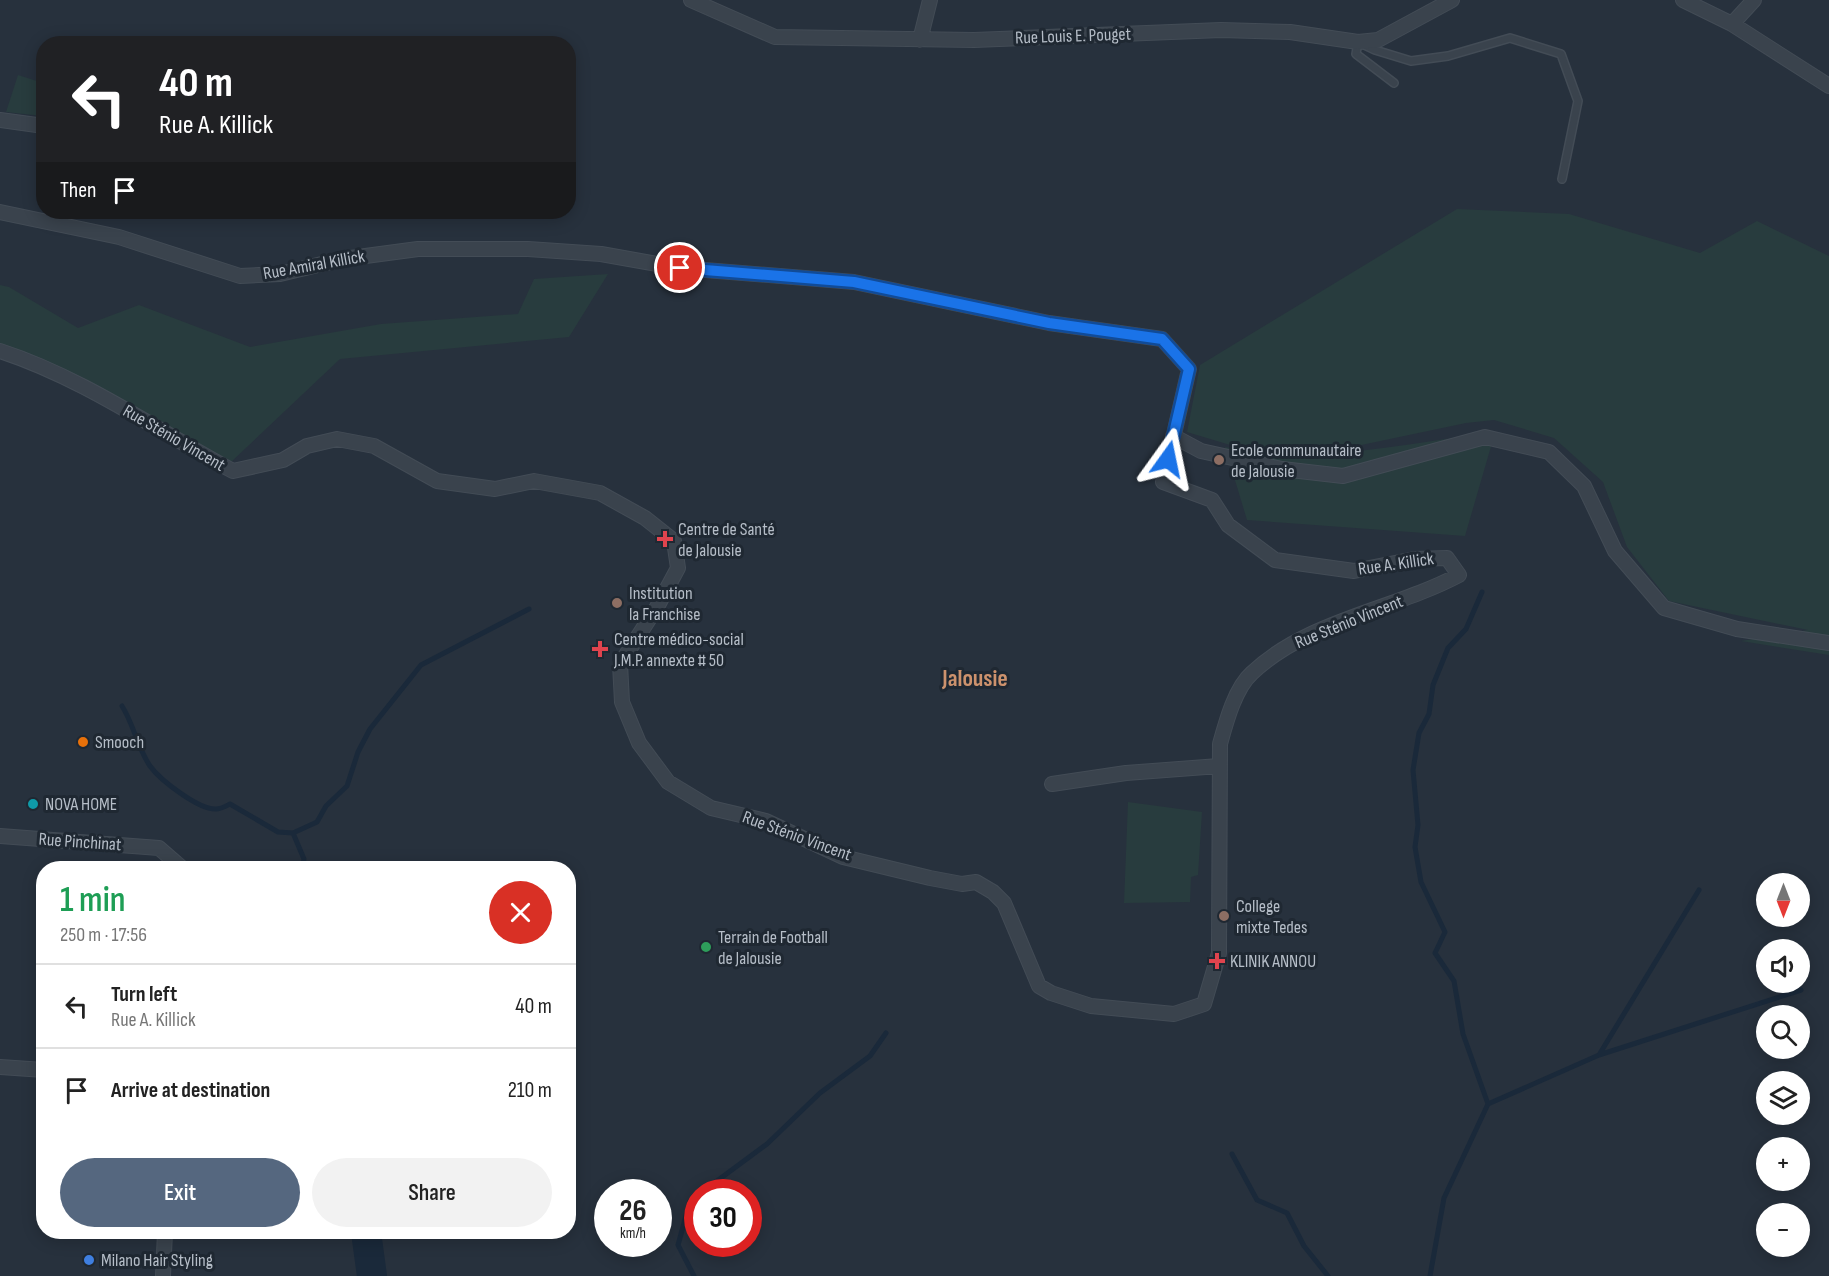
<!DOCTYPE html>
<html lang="en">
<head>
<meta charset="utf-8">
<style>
	:root { --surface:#fff; --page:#f2f2f2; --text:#222; --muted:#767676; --line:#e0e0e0; --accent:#55677f }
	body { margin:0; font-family:"Sofia Sans Condensed",sans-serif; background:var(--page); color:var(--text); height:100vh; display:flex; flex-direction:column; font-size:22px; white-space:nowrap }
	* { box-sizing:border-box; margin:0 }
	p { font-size:20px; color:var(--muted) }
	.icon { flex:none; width:33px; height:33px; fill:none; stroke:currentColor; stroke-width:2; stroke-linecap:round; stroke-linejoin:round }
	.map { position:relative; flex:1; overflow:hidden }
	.sheet { position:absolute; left:36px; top:861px; width:540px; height:378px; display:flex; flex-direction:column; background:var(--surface); border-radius:24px; box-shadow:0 3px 15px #0003 }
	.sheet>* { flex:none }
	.top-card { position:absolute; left:36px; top:36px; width:540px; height:183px; border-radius:24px; box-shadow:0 3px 15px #0003; background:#202124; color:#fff; overflow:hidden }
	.needle { width:39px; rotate:180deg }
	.buttons { position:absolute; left:1756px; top:873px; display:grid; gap:12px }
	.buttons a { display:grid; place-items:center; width:54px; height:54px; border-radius:50%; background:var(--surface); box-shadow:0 3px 15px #0003; font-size:30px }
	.speed { position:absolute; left:594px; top:1179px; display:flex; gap:12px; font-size:30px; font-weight:700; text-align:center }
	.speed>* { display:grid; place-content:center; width:78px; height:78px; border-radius:50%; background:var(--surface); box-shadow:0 3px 15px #0003; line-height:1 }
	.speed small { font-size:15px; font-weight:400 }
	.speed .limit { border:9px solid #d22; background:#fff; color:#111 }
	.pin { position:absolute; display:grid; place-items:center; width:51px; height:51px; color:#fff; margin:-26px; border:3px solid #fff; border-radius:50%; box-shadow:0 2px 6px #0007 }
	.me { position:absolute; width:66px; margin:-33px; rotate:12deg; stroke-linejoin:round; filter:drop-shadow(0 0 4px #0008) }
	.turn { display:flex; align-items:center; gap:21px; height:126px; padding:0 24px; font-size:27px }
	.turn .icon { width:78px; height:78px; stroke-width:2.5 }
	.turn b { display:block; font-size:42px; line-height:51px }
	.then { display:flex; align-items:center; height:57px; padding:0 24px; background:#0003; gap:12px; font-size:22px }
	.round { display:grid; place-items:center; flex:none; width:63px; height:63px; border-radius:32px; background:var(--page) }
	.head { display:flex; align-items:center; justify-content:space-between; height:102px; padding:0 24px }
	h1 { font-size:36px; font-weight:600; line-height:45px; color:#1e9e55 }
	.primary-button { display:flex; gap:12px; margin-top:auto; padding:12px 24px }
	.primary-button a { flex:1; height:69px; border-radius:36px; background:var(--accent); color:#fff; font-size:24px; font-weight:600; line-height:69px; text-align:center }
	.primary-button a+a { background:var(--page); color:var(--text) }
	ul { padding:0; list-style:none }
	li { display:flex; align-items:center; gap:18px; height:84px; padding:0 24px; border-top:2px solid var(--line) }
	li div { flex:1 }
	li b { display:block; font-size:22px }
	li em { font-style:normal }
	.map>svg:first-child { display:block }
	.green { fill:#283c3e }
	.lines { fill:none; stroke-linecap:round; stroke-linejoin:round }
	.stream { stroke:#1a293a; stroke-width:5 }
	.river { stroke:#1a293a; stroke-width:30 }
	.lane-casing { stroke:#434c56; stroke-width:10 }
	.street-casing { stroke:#434c56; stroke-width:16 }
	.lane { stroke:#3a434d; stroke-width:7 }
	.street { stroke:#3a434d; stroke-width:14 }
	.route-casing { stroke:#114b97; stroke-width:15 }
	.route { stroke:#1a73e8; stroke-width:10 }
	.education-dot { fill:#8d6e63; stroke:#1f2832; stroke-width:2 }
	.health-dot { fill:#e0444e; stroke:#1f2832; stroke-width:2 }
	.food-dot { fill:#e8710a; stroke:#1f2832; stroke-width:2 }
	.culture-dot { fill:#0f9aa8; stroke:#1f2832; stroke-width:2 }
	.leisure-dot { fill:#2e9e5b; stroke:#1f2832; stroke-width:2 }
	.shop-dot { fill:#3f7fe0; stroke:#1f2832; stroke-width:2 }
	.labels { text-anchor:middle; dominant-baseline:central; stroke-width:6; stroke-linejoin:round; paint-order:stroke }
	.street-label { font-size:18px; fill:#b6bec8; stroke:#1f2832 }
	.poi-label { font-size:18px; fill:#b6bec8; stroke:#1f2832; text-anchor:start }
	.district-label { font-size:24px; font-weight:bold; fill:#cd926d; stroke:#1f2832 }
</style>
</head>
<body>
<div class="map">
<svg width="1829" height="1276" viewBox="0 0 1829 1276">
	<rect width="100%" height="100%" fill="#27313d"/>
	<!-- green -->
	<path class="green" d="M18,75L43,83V116L6,112Z
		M1457,209L1569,214L1700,253L1757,221L1829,256V655L1741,641L1808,630L1669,601L1627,547L1603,482L1554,438L1494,420L1466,423L1347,448L1247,450L1187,432L1200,365Z
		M608,274L569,337L340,359L231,462L121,399L0,344V285L9,287L78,328L139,305L250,347L381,324L518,314L534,279Z
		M1474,435L1492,443L1465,536L1247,520L1225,447C1307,465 1393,446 1474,435Z
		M1128,802L1202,812L1198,875L1191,877L1190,902L1124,903Z"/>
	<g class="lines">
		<!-- stream -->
		<path class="stream" d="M122,706C134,725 138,749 150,766C160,780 199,810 216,809C221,809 226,806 230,804L278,832L293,833L304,859L302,868
			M293,833L317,822L326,806L347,786L358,752L370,729L421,665L529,609
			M1599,1055L1801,990
			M1488,1104L1599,1055L1699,890
			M1232,1154L1257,1200L1287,1213L1304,1246L1328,1276
			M702,1192L767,1144L820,1093L870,1056L886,1033
			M694,1276L678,1245L690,1201L698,1196
			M1430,1276L1444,1198L1488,1104L1463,1034L1454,981L1435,953L1445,932L1421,882L1415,847L1418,825L1413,770L1419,733L1429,714L1433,685L1448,648L1466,629L1482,592"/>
		<!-- river -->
		<path class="river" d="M366,1232L372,1276"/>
		<defs>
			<path id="lane" d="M1394,83L1356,54L1358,42L1375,50L1411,61L1448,56L1510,38L1561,54L1578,101L1562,179"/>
			<path id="street" d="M691,0L775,37L974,40L1221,30L1290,32L1358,42L1378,40L1452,0
				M1683,0L1732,24L1829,86
				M1732,24L1754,0
				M920,40L930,0
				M0,120L44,126
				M0,212L119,237L240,276L280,274L343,259L418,249H528L601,254L680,268L854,282L1049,323L1162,339L1189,369L1163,482L1212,500L1228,525L1275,560L1354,571L1415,559L1447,558L1459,575C1393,610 1308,620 1252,673C1235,688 1226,722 1220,744L1219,953L1204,1004L1174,1014L1091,1006L1051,993L1039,986L1004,903L993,892L976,882L962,884L930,878L843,857L766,821L711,808L668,782L639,743L622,702L620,664L657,607L678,568L674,541L645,518L600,493L534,481L495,489L437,481L374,446L337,439L307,446L283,460L233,471C156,430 83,378 0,351
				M1173,436L1201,451L1282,469L1343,476L1485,437L1549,452L1584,486L1615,551L1664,608L1737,629L1829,643
				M1052,784L1126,773L1219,766
				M0,836L159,848L182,868
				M0,1067L44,1070
				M163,1276L165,1232"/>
		</defs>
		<!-- lane casing -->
		<use href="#lane" class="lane-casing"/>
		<!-- street casing -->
		<use href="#street" class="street-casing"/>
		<!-- lane -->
		<use href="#lane" class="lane"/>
		<!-- street -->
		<use href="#street" class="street"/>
	</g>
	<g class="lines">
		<defs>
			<path id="route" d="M680,268L854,282L1049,323L1162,339L1189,369L1168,459"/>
		</defs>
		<!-- route casing -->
		<use href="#route" class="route-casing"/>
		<!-- route -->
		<use href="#route" class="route"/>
	</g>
	<!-- markers -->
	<g class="education-dot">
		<circle cx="1219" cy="460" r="6"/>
		<circle cx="617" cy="603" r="6"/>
		<circle cx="1224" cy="916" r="6"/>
	</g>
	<g class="health-dot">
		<path d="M662 530h6v6h6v6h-6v6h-6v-6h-6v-6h6z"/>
		<path d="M597 640h6v6h6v6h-6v6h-6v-6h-6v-6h6z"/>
		<path d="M1214 952h6v6h6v6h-6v6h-6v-6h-6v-6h6z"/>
	</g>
	<circle class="food-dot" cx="83" cy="742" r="6"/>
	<circle class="culture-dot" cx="33" cy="804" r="6"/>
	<circle class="leisure-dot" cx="706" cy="947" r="6"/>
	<circle class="shop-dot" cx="89" cy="1260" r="6"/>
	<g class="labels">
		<!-- street labels -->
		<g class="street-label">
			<text transform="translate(1073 36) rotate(-2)">Rue Louis E. Pouget</text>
			<text transform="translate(314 265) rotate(-10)">Rue Amiral Killick</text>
			<text transform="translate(174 438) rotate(30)">Rue Sténio Vincent</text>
			<text transform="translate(1396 564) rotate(-8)">Rue A. Killick</text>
			<text transform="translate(1349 622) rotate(-22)">Rue Sténio Vincent</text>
			<text transform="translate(797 836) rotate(20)">Rue Sténio Vincent</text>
			<text transform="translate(80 842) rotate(4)">Rue Pinchinat</text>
		</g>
		<!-- poi labels -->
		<g class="poi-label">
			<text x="1231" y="450">Ecole communautaire<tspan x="1231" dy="21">de Jalousie</tspan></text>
			<text x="678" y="529">Centre de Santé<tspan x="678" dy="21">de Jalousie</tspan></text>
			<text x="629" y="593">Institution<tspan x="629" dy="21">la Franchise</tspan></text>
			<text x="614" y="639">Centre médico-social<tspan x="614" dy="21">J.M.P. annexte # 50</tspan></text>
			<text x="95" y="742">Smooch</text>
			<text x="45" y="804">NOVA HOME</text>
			<text x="1236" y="906">College<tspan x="1236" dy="21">mixte Tedes</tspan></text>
			<text x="718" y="937">Terrain de Football<tspan x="718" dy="21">de Jalousie</tspan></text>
			<text x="1230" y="961">KLINIK ANNOU</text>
			<text x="101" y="1260">Milano Hair Styling</text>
		</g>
		<!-- district labels -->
		<g class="district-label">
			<text x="975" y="678">Jalousie</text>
		</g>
	</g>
</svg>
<div class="buttons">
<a><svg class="needle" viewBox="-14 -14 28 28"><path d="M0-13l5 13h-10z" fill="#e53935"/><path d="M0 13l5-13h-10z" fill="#767676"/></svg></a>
<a><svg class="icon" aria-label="sound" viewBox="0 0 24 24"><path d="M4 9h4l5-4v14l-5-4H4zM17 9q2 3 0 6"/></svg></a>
<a><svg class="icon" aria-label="search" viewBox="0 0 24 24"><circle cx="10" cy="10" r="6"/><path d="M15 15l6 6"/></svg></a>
<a><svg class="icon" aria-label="layers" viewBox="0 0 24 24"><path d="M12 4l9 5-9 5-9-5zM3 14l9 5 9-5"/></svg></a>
<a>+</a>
<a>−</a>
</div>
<div class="speed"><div>26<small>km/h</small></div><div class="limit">30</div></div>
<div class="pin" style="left:680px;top:268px;background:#d93025"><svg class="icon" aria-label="arrive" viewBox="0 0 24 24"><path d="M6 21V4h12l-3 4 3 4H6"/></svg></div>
<svg class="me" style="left:1168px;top:459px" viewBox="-20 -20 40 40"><path d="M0-17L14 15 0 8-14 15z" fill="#1a73e8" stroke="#fff" stroke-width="4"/></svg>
<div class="top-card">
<div class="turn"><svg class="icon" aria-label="left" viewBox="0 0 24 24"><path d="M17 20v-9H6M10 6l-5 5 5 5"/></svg><div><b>40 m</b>Rue A. Killick</div></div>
<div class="then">Then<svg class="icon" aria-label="arrive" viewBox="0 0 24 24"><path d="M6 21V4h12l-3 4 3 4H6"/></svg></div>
</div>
<section class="sheet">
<div class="head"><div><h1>1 min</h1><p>250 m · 17:56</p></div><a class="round" style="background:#d93025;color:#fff"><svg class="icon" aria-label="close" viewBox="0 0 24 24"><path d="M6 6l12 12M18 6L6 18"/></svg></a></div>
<ul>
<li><svg class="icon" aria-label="left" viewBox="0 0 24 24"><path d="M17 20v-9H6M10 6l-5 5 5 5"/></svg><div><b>Turn left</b><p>Rue A. Killick</p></div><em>40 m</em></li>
<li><svg class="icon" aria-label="arrive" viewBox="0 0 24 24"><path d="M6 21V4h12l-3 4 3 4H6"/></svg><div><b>Arrive at destination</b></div><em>210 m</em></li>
</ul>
<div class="primary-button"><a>Exit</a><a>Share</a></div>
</section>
</div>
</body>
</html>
